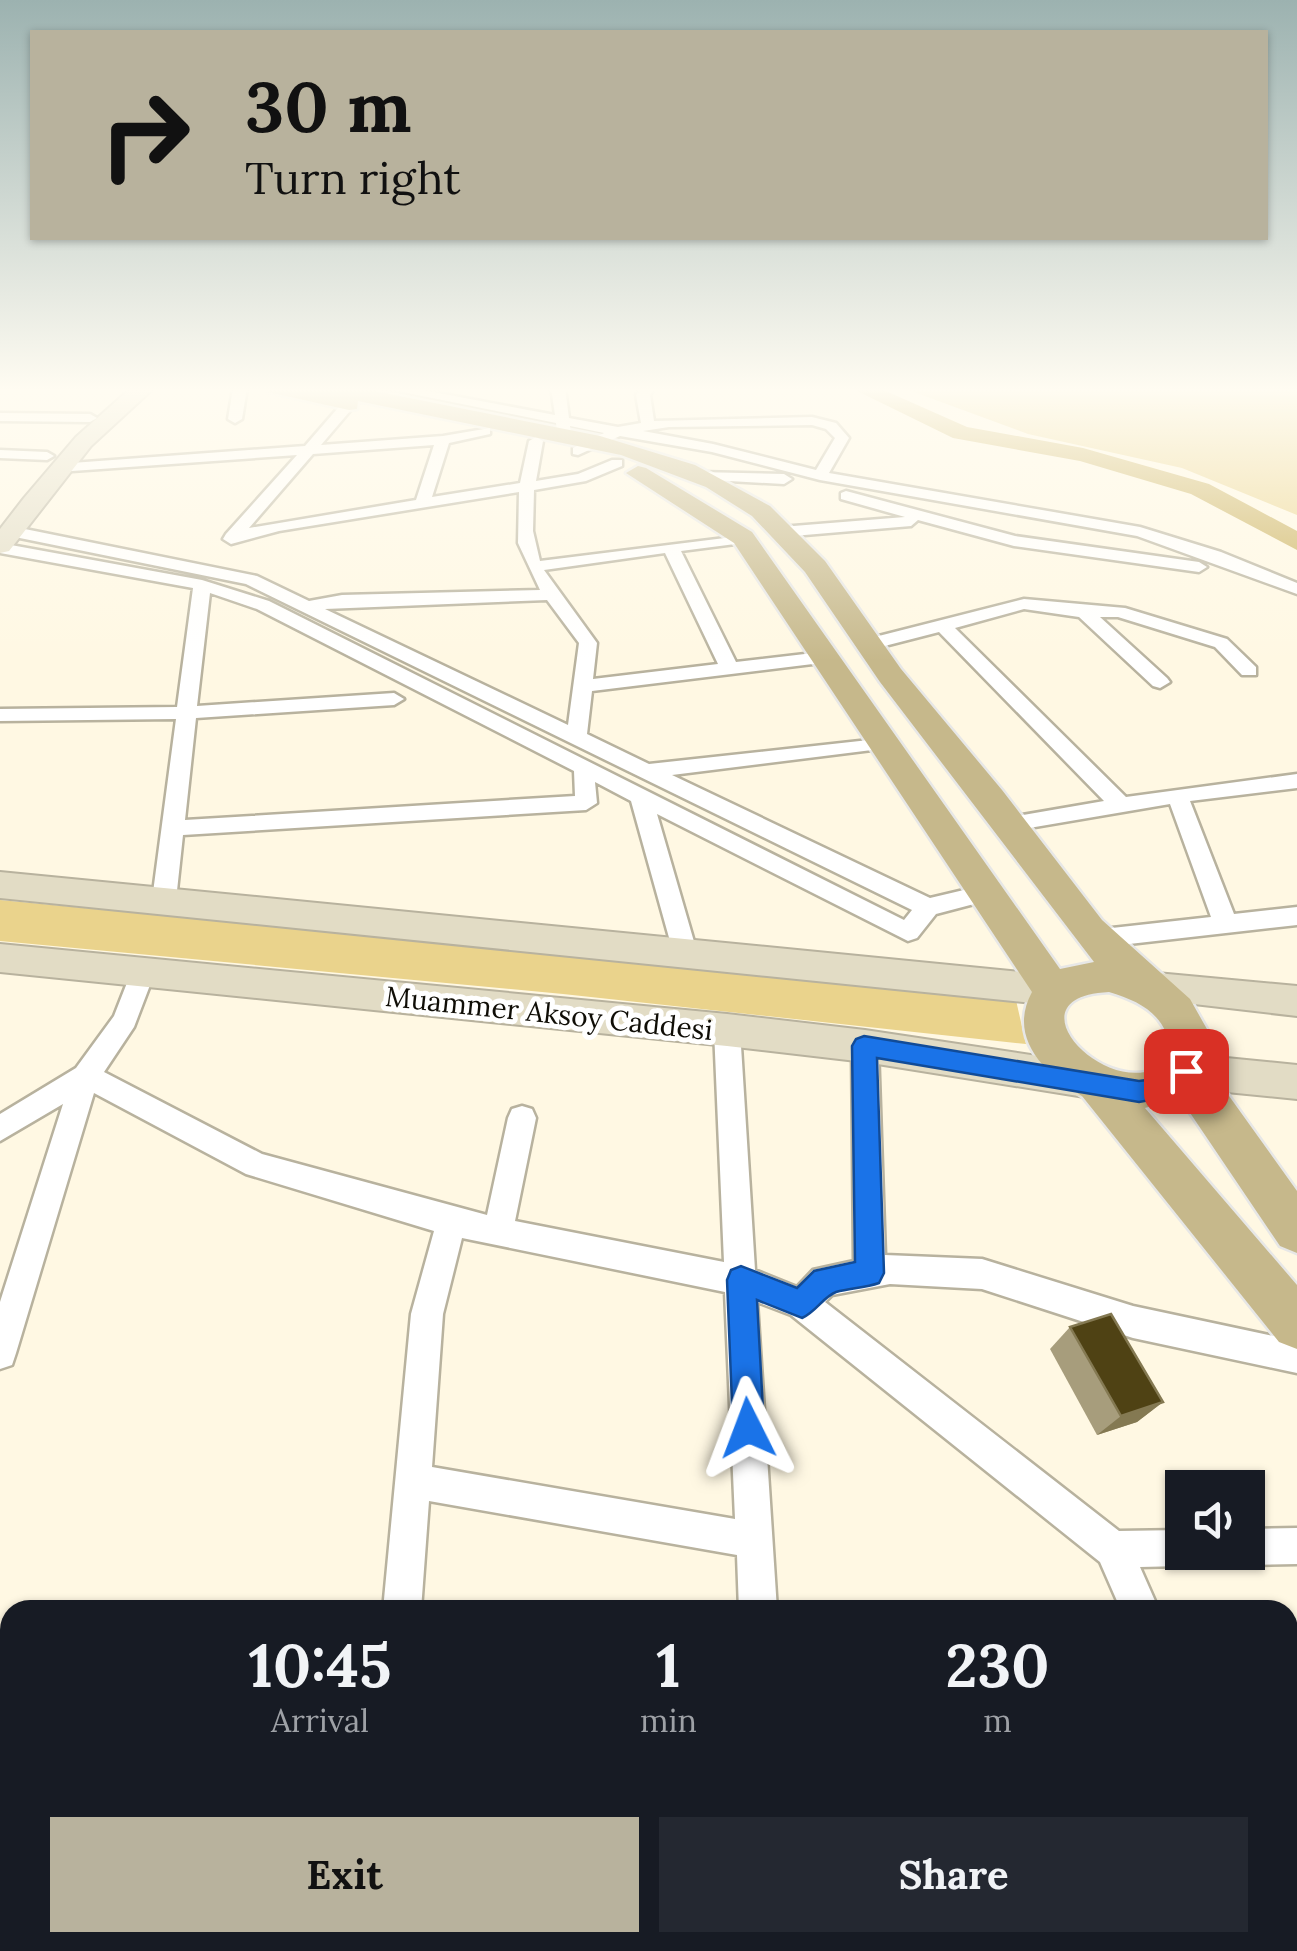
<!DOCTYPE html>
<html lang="en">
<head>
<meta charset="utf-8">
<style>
	:root { --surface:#171b24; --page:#242831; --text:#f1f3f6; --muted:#9ea1a6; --accent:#b8b29d }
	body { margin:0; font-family:Lora,serif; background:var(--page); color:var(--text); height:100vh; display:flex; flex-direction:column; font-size:38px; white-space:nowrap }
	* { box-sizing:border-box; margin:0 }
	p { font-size:32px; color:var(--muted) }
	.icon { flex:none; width:55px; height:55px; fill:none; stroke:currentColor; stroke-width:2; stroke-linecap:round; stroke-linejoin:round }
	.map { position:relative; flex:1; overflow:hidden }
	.panel { position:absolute; left:0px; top:1600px; width:1298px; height:352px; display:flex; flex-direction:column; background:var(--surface); border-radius:30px 30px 0 0; box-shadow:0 2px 8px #0004 }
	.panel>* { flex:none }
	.top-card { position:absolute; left:30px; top:30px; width:1238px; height:210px; border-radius:0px; box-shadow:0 2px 8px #0004; background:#b8b29d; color:#111; overflow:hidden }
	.tools { position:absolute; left:1165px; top:1470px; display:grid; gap:20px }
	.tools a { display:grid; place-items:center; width:100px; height:100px; border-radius:0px; background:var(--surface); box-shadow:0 2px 8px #0004; font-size:50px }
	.pin { position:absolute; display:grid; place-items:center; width:85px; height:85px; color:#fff; margin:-42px; border-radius:20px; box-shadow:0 5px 15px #0006 }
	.me { position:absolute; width:110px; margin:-55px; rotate:357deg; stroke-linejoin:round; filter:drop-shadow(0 0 8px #0008) }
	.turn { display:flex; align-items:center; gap:35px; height:210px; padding:0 50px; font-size:45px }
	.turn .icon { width:130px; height:130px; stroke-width:2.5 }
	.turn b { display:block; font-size:70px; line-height:85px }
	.eta { display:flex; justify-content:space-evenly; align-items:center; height:170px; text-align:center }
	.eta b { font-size:60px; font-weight:700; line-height:70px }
	.button { display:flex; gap:20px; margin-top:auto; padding:20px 50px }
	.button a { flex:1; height:115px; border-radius:0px; background:var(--accent); color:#111; font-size:40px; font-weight:700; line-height:115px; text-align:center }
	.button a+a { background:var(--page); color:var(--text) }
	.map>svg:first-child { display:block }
	.green { fill:#ead38c }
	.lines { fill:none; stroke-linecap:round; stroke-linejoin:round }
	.river { fill:#cab05c; fill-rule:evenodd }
	.street-casing { stroke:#b8b29e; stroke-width:5 }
	.secondary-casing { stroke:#b8b29e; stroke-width:4 }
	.primary-casing { stroke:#e7e7e6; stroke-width:5 }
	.street { fill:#fff; fill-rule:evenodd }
	.secondary { fill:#e2dcc5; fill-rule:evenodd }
	.primary { fill:#c6b88b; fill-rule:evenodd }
	.wall { fill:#a79d7c }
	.shaded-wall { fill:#847952 }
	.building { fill:#4f4214; stroke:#847952; stroke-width:2.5 }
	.route { fill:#1a73e8; stroke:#114b97; stroke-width:2.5 }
	.labels { text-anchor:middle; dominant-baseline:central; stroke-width:10; stroke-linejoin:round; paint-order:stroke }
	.street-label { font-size:28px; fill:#0f0d06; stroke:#fff }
</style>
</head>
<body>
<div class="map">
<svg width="1297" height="1951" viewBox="0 0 1297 1951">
	<rect width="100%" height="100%" fill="#fff8e3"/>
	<!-- green -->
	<path class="green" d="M903,388H1297V515L1182,468L1028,434Z
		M0,900L1015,996L1026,1044L563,994L0,941Z"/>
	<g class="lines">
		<!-- river -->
		<path class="river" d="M851,388H879L967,427L1083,448L1209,484L1297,531V550L1191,494L1080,461L953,438Z"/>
		<defs>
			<path id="street" d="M233,388H247L242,419L235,423L228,419Z
				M383,388H412L555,415L551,388H565L569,418L618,427L641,423L636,395L642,388H655L650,395L654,421L812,417L836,423L849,438L829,473L1140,527L1221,552L1297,583V594L1137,536L820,480L712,452L620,436L578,455L573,454V448L604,433L570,426L571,433L564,437L557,433L556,423ZM812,425L826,429L835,438L816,470L713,444L643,431L669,427Z
				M344,401L356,404L321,445L443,436L490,428V434L449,443L432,497L520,483L529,441L536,437L543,441L536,481L578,474L612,460H622V466L586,481L534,490L533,531L540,561L749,535V541L743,543L681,551L736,662L822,652L831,658L829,662L592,691L587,734L649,764L887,738V748L880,749L672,775L930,898L985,885L993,887L997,893L993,899L936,914L917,938L908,941L657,814L697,952L694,959H676L673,952L631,801L595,782L597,803L586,810L183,835L176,900L164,909L156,906L152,900L176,719L0,721V709L177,707L193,588L0,553V543L202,580L269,601L904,920L912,910L246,584L10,536L2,531L10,526L257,576L309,601L342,595L540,590L518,543L519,492L279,531L231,544L223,539L226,534L297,455L58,472L51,468L58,464L305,446ZM434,445L416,500L249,528L313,454ZM665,553L718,664L593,679L597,643L544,570ZM210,593L257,609L574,771L575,796L185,820L196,718L394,705L404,699L394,693L197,706ZM547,600L579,643L568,725L325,609Z
				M0,413L90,414L97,418L90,422L0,421Z
				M0,450L47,452L54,456L47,460L0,458Z
				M699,472L784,474L792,479L784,484L694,479L692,476Z
				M846,491L1015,536L1199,562L1207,567L1199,572L1014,546L918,520L911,526L781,537L773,532L781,527L905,517L841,499V493Z
				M1024,599L1125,608L1227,639L1256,667V675H1242L1215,647L1118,617H1100L1167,678L1170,682L1160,688L1153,686L1079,617L1024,609L955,628L1126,797L1297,774V788L1190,801L1234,914L1297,907V925L1094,948L1085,945L1082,939L1085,933L1094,930L1211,917L1170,804L1011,831L1003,829L1000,824L1003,819L1011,817L1104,801L939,632L869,650L860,644L863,640Z
				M143,962L152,965L155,972L134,1027L104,1072L262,1154L487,1215L508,1118L512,1109L522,1106L532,1109L536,1118L515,1221L724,1262L714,1030L718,1023L727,1019L736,1023L740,1030L755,1270L797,1287L813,1270L854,1261L852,1046L856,1038L865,1035L874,1038L878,1046L885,1255L982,1259L1133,1306L1297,1341V1373L1133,1338L982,1289L890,1284L832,1295L825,1302L1119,1531L1182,1530V1552H1198L1195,1561L1182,1566L1140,1567L1159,1610H1121L1100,1562L791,1315L757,1302L777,1610H739L737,1555L429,1501L421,1610H383L411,1314L434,1231L246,1174L94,1093L16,1353L12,1365L0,1369V1302L63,1104L0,1141V1114L76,1068L114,1016L134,965ZM462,1238L725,1292L735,1519L432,1467L443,1314Z
				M1297,1528V1564L1248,1565L1235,1560L1232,1552H1248V1529Z
				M1288,1746L1297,1749V1789L1288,1786Z
				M340,1942H384L383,1951H339Z
				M751,1942H795V1951H751Z
				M1189,1942H1267L1270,1951H1193Z"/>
			<path id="secondary" d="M131,388H154L91,446L9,551L0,553V529L24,498L76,437Z
				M0,872L1052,975L1065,979L1071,990L1065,1001L1052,1005L0,898Z
				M0,944L727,1014L865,1030L1097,1065L1111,1070L1117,1082L1111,1094L1097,1099L865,1062L727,1046L0,972Z
				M1146,972L1297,986V1016L1133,997L1127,987L1133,977Z
				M1186,1054L1297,1065V1099L1186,1088L1172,1083L1166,1071L1172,1059Z"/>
			<path id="primary" d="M265,388H359L600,436L695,465L770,506L825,561L901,669L1002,790L1102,920L1190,999L1212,1038L1213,1056L1209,1068L1297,1191V1253L1280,1246L1180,1098L1145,1108L1297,1285V1349L1279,1342L1082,1096C1045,1074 1007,1038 1032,992L734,543L626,473L638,466L646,468L752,532L1060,969L1094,962L880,682L805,572L752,516L706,487L621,455L358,401L357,409L349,410L268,392ZM1109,992C1143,1002 1169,1017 1171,1056C1123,1116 998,997 1109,992Z"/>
		</defs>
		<!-- street casing -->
		<use href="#street" class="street-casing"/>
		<!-- secondary casing -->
		<use href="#secondary" class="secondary-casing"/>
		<!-- primary casing -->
		<use href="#primary" class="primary-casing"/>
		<!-- street -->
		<use href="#street" class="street"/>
		<!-- secondary -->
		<use href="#secondary" class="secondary"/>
		<!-- primary -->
		<use href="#primary" class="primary"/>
	</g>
	<!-- wall -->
	<path class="wall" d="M1070,1327L1163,1402L1137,1422L1097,1435L1050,1349Z"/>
	<!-- shaded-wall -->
	<path class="shaded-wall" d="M1163,1402L1137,1422L1097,1435L1121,1416Z"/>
	<!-- building -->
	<path class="building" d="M1111,1314L1163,1402L1121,1416L1070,1327Z"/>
	<!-- sky -->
	<linearGradient id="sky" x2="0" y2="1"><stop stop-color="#9cb2b0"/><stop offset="0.59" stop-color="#fffcf2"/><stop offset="1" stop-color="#fffcf2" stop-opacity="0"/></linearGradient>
	<rect width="1297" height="661" fill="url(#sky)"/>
	<!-- route -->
	<path class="route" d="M864,1036L1139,1081L1154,1079L1186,1061L1195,1064L1198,1071C1187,1091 1160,1099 1139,1102L877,1058L884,1273L879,1283C865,1288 851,1288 836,1292C823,1297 816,1312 802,1318L757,1300L764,1428L759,1439L748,1444L737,1439L733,1428L727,1280L731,1270L741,1266L797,1288L814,1271L855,1262L852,1046L856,1039Z"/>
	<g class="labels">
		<!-- street labels -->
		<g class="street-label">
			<text transform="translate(549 1013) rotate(6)">Muammer Aksoy Caddesi</text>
		</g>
	</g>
</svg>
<div class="tools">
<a><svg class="icon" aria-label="sound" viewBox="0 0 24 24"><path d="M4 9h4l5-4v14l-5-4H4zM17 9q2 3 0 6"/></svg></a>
</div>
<div class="pin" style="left:1186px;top:1071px;background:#d93025"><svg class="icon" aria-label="arrive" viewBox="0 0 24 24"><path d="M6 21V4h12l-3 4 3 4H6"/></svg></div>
<svg class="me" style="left:748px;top:1428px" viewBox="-20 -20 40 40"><path d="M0-17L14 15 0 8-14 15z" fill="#1a73e8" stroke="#fff" stroke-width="4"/></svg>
<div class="top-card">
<div class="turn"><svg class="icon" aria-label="right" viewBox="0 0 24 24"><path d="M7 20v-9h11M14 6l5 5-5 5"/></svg><div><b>30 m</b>Turn right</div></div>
</div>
<section class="panel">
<div class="eta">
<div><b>10:45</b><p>Arrival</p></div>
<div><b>1</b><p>min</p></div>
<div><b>230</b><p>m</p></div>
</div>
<div class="button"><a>Exit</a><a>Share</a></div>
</section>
</div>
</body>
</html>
